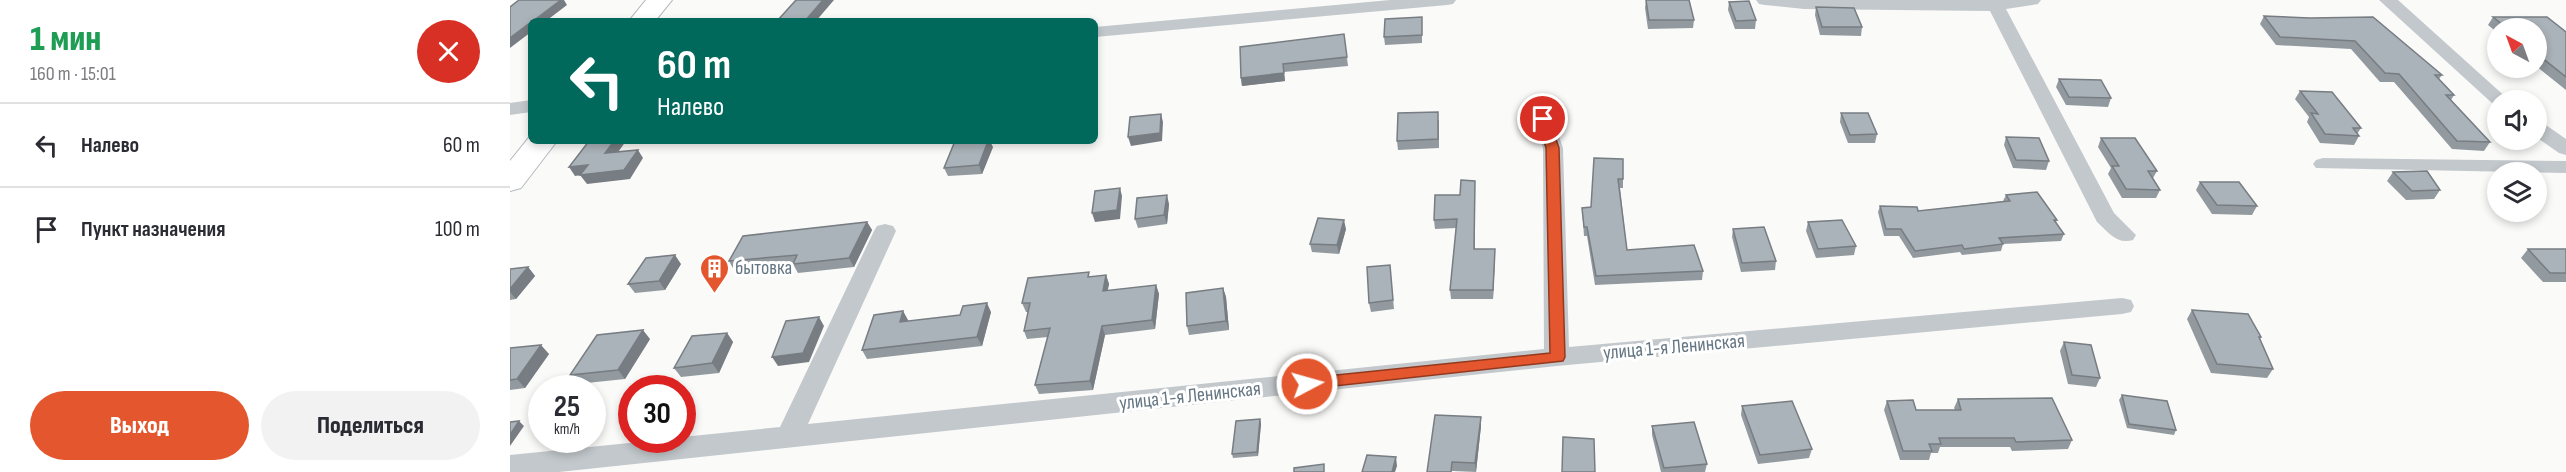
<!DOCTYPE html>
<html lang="ru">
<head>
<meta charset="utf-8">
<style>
	:root { --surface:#fff; --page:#f2f2f3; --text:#2b2b33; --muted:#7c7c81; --line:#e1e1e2; --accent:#e4572e }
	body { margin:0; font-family:"Sofia Sans Condensed",sans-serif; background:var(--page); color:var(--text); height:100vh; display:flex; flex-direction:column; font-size:22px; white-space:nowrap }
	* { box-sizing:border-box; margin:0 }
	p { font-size:20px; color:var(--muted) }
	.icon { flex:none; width:33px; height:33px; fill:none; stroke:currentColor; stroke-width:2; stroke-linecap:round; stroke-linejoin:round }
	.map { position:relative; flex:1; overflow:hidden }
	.details { display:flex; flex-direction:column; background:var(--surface); width:510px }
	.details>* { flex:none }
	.hud { position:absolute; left:18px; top:18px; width:570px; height:126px; border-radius:9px; box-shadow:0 3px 9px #0003; background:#00695c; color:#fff; overflow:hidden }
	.needle { width:39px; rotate:319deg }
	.buttons { position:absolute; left:1977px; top:18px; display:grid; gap:12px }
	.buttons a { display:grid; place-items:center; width:60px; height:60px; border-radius:50%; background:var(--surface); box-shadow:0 3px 9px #0003; font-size:30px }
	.speed { position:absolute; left:18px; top:375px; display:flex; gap:12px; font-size:30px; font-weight:700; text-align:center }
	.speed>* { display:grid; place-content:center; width:78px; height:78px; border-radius:50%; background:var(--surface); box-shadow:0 3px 9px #0003; line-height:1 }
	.speed small { font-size:15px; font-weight:400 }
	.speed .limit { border:9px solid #d22; background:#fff; color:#111 }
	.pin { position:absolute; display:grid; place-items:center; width:51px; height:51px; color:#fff; margin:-26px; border:3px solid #fff; border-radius:50%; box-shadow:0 2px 6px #0007 }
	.me { position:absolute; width:66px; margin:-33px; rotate:84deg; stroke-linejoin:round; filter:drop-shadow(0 0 4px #0008) }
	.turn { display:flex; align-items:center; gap:21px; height:126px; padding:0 30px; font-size:27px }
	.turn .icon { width:78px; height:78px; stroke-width:2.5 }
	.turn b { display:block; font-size:42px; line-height:51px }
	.round { display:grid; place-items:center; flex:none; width:63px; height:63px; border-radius:32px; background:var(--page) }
	.head { display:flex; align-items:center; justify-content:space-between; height:102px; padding:0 30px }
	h1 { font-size:36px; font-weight:800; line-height:45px; color:#1e9e55 }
	.button { display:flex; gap:12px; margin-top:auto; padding:12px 30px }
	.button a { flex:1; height:69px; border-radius:36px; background:var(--accent); color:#fff; font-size:24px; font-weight:800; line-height:69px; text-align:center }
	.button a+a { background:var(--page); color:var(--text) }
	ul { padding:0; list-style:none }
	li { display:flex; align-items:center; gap:18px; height:84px; padding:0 30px; border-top:2px solid var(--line) }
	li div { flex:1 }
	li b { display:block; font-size:22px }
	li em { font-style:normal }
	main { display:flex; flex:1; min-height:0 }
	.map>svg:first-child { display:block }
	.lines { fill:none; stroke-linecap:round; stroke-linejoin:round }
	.primary-casing { stroke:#b5babe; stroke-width:2 }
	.street { fill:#c3c8cc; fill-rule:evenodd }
	.primary { fill:#fff; fill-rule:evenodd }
	.wall { fill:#929a9f }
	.shaded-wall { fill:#777d82 }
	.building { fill:#aab3b9; stroke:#777d82; stroke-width:1.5 }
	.route { fill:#e4572e; stroke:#94391e; stroke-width:1.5 }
	.labels { text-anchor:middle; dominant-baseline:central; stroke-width:6; stroke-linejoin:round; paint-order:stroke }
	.poi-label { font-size:20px; fill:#657683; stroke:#fff; text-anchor:start }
	.street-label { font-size:20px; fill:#657683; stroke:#fff }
</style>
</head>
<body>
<main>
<section class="details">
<div class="head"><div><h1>1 мин</h1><p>160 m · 15:01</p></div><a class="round" style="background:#d93025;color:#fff"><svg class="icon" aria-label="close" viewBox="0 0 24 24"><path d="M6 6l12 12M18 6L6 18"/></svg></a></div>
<ul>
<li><svg class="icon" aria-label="left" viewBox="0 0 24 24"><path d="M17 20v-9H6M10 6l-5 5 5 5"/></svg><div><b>Налево</b></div><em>60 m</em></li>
<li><svg class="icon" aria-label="arrive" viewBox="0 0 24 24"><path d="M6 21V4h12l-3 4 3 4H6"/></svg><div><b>Пункт назначения</b></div><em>100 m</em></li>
</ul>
<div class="button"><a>Выход</a><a>Поделиться</a></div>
</section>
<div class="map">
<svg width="2056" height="472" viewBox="0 0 2056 472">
	<rect width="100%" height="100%" fill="#fafaf8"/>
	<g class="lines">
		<defs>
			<path id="primary" d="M136,0H162L145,21H119Z
				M21,135V141H47L11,188L0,191V161Z"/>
		</defs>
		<!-- primary casing -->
		<use href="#primary" class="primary-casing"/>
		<!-- street -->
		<path class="street" d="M880,0H946L943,4L937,5L585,37V27Z
			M1246,0H1531L1528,4L1496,9L1604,213L1626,235L1623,240C1607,245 1598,232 1587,222L1480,11L1294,9L1255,5L1249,4Z
			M1869,0H1888L1999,100H1988V105L1983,104Z
			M21,100V112L0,115V103Z
			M1033,113L1040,115L1043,119L1053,148L1059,347L1612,298L1621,300L1624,306L1621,312L1612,314L1047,366L49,472H0V455L149,440H172V437L270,427L364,231L367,226L375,224L383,226L386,231L298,424L1034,349L1033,148L1023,119L1026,115Z
			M2026,121L2033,123L2056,139V155L2049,153L2026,137Z
			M1813,158L2056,161V173L1806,168L1803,164L1806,160Z"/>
		<!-- primary -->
		<use href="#primary" class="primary"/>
	</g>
	<!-- wall -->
	<path class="wall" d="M1136,0L1184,20L1183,28L1138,29L1135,8Z
		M1219,2L1246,20L1245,29H1225L1218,10Z
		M1306,7L1352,27L1351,36L1310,35L1305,15Z
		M1754,16L1800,18L1932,75L1929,79L1944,95L1941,100L1980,142L1974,151L1942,149L1884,82H1870L1841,49L1766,45L1750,24Z
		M1983,17L2056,32V90L2026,66V28H1988V33L1978,25Z
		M912,25V43L875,45L874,37Z
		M834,34L838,66L774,72L775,81L732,86L731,78Z
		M1549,79L1601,98L1598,107L1556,105L1546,87Z
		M1790,91L1851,128L1847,134L1849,136L1844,145L1810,143L1797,122L1799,117L1785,99Z
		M1331,113L1367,134L1365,143H1338L1330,122Z
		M929,120V148L888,150L887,141Z
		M1496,137L1539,161L1536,170L1503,168L1494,145Z
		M1591,138L1647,171L1643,178L1650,190L1646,198H1612L1598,174L1601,168L1588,147Z
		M483,147L472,174L438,176L434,168Z
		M1113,159V188H1110L1117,250L1193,271L1192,280L1085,285L1077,236H1074L1072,208L1081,207Z
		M1883,172L1930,190L1924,199L1896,200L1877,181Z
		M1690,182L1747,206L1742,215L1702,214L1686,190Z
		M965,189V249H985L983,299H941L940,290L946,228L925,229L924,220L950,195Z
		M1496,195L1547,220L1546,222L1554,234L1551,241L1493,244L1491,251L1452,255L1450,252L1403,258L1389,236H1374L1368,212L1370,206L1408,211L1493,201Z
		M659,204L657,224L628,228L625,219Z
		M357,222L362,230L344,267L288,273L283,264L224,270L219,261Z
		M1298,222L1346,246L1344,255L1306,258L1296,231Z
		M836,229L829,254L802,252L800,244Z
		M1223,229L1266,261L1265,270L1231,272L1222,237Z
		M2018,249H2056V282H2033L2011,258Z
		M171,264L155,290L125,293L118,284Z
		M880,265L884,309L861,312L859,303Z
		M18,267L25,276L6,299L0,300V269Z
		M596,275L599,284L597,291L646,285L649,294L645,329L595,335L583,390L529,394L525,385L538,337L517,339L514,331L518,312H516L512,303L581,277Z
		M713,288L716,297L719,330L679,335L677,326Z
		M1682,310L1751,337L1750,339L1763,369L1757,378L1701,373L1677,319Z
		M393,311L398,321L481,312L472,346L357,359L352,350Z
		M217,333L223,342L209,373L171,377L164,368Z
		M140,339L115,379L67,384L60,375Z
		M1554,342L1590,378L1586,387L1558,384L1550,351Z
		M0,348L39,354L15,388L0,390Z
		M1612,395L1666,430L1664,435L1617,428L1609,400Z
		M1448,399L1562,440L1558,449L1502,451L1500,447H1430L1428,453H1421L1419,460H1390L1374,410L1377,401L1406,410H1445L1444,408Z
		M1232,406L1302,449L1299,458L1248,464L1231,415Z
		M971,417V426L966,472L943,471L917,472Z
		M750,419L751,424L748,456L723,458L722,454Z
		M1142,426L1197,464L1195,472H1151L1142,435Z"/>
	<!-- shaded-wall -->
	<path class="shaded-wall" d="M51,0H54L57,5L36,21H23Z
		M313,0H324L306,21H295Z
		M21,22V32L0,48V38Z
		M773,64L775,81L732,86L731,78Z
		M651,114L653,122L652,141L621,146L618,137Z
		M104,141H116L101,162L95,153Z
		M478,141H480L483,147L472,174L469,165Z
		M128,150L133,158L120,179L77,184L70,175Z
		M78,165L84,173L65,176L59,167Z
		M610,188L612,196L610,219L585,222L582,213Z
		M657,195L659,204L657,224L654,215Z
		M834,220L836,229L829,254L827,245Z
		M357,222L362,230L344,267L339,258Z
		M985,249V258L983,299V290Z
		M165,255L171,264L155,290L149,281Z
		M18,267L25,276L6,299L0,292V289Z
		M596,275L599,284L596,300L593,291Z
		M646,285L649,294L645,329L642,320Z
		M713,288L716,297L719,330L716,321Z
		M477,303L481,312L472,346L467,337Z
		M393,311L398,320L395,331L390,322Z
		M309,317L314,326L299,362L268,366L262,357Z
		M592,326L595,335L583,390L580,381Z
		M133,330L140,339L115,379L108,370Z
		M217,333L223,342L209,373L202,363Z
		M31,345L39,354L15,388L7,379Z
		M971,417V426L966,472L965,463Z
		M750,419L751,424L748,456L747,452Z
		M9,421L14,426L0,446V435Z
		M886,457L887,466L885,472H882Z"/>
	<!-- building -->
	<path class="building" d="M9,0H51L23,21H21V22L0,38V7Z
		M286,0H313L295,21H267Z
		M1136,0H1179L1184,20H1139Z
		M1239,1L1246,20L1226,21L1219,2Z
		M1306,7L1344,8L1352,27H1312Z
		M1754,16L1800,18L1863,17L1932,75H1925L1944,95H1936L1980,142L1947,141L1889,74L1875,73L1845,41L1770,37Z
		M912,17V35L874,37L875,19Z
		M1983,17H2037L2056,32V77L2026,53V28H1997Z
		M834,34L837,57L773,64L774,73L731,78L730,47Z
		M1549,79L1591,80L1601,98L1559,97Z
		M1790,91L1822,92L1851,128H1843L1849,136L1815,134L1801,113L1808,114Z
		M928,112V139L887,141L888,113Z
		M1331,113H1358L1367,134L1340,135Z
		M651,114L650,133L618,137L620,117Z
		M1496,137L1529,138L1539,161L1506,160Z
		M1591,138H1625L1647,171H1638L1650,190L1616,189L1602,166H1609Z
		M79,141H104L95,153L128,150L114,170L70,175L78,165L59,167Z
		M445,141H478L469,165L434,168Z
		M1084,158L1113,159V179H1108L1117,250L1184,245L1193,271L1086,276L1077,227H1074L1072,208L1081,207Z
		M1917,171L1930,190L1902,191L1883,172Z
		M951,180L965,181L964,249H985L983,290H940L947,219L924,220L925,195H950Z
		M1690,182H1729L1747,206L1707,205Z
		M610,188L607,210L582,213L585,191Z
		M1527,192L1547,220H1544L1554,234L1489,238L1493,244L1454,249L1452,245L1405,251L1391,229H1376L1370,206L1407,207L1408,211L1500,201L1496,195Z
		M657,195L654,215L625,219L627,198Z
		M808,218L834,220L827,245L800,244Z
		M1332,220L1346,246L1308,249L1298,222Z
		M357,222L339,258L283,264L287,255L219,261L233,236Z
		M1254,227L1266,261L1232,263L1223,229Z
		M2018,249H2056V273H2040Z
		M165,255L149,281L118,284L136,258Z
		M880,265L883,300L859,303L857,267Z
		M18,267L0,289V269Z
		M579,272L578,277L596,275L593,291L646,285L642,320L592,326L580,381L525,385L540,328L514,331L520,303H512L518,278Z
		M713,288L716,321L677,326L676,293Z
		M477,303L467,337L352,350L364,315L393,311L390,322L450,315L453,306Z
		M1682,310L1738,314L1751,337H1749L1763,369L1707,364Z
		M309,317L293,353L262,357L276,321Z
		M133,330L108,370L60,375L87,335Z
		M217,333L202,363L164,368L182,336Z
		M1554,342L1581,345L1590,378L1562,375Z
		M31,345L7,379L0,380V348Z
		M1612,395L1657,401L1666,430L1619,424Z
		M1542,398L1562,440L1506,442L1504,438H1429L1431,444H1419L1422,451H1393L1377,401L1403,400L1406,410H1451L1448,399Z
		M1282,401L1302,449L1250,455L1232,406Z
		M925,415L971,417L965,463L942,462L941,472H917Z
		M750,419L747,452L722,454L726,421Z
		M9,421L0,435V422Z
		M1184,422L1197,464L1154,468L1142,426Z
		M1053,437L1084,439L1085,472H1052Z
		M857,455L886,457L882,472H852Z
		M814,464V472H784V468Z"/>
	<!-- route -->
	<path class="route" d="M1033,116L1039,119L1049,148L1055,357L1053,361L797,389L791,388L789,384L791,379L797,378L1040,353L1036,148L1027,119Z"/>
	<!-- icons -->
	<defs>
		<symbol id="building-pin" viewBox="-11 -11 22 30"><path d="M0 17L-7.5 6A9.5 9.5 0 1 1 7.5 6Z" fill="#e4572e" stroke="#fff"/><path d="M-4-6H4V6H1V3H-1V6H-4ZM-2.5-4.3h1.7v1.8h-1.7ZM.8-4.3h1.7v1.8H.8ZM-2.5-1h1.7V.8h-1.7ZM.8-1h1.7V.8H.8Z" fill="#fff"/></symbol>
	</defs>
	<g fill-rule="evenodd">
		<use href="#building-pin" x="188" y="252" width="33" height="45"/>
	</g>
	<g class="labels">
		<!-- poi labels -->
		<g class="poi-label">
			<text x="225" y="268">бытовка</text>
		</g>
		<!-- street labels -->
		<g class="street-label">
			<text transform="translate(1164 347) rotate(-5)">улица 1-я Ленинская</text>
			<text transform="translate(680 396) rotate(-6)">улица 1-я Ленинская</text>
		</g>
	</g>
</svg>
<div class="buttons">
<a><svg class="needle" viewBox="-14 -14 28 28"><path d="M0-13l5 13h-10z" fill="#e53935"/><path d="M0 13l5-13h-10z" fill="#7c7c81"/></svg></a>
<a><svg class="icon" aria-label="sound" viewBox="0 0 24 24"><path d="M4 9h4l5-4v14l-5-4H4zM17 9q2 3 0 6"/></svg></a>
<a><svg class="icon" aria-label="layers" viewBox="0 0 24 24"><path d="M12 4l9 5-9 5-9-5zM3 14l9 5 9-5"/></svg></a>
</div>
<div class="speed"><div>25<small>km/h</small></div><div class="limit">30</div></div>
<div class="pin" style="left:1033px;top:119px;background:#d93025"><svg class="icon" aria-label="arrive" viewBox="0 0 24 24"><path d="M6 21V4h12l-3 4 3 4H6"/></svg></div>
<svg class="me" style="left:797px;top:384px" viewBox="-20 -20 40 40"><circle r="17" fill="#e4572e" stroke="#fff" stroke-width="3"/><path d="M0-11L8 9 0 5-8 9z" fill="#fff"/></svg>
<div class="hud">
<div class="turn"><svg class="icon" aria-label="left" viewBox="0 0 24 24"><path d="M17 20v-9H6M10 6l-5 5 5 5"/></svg><div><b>60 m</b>Налево</div></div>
</div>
</div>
</main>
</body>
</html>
